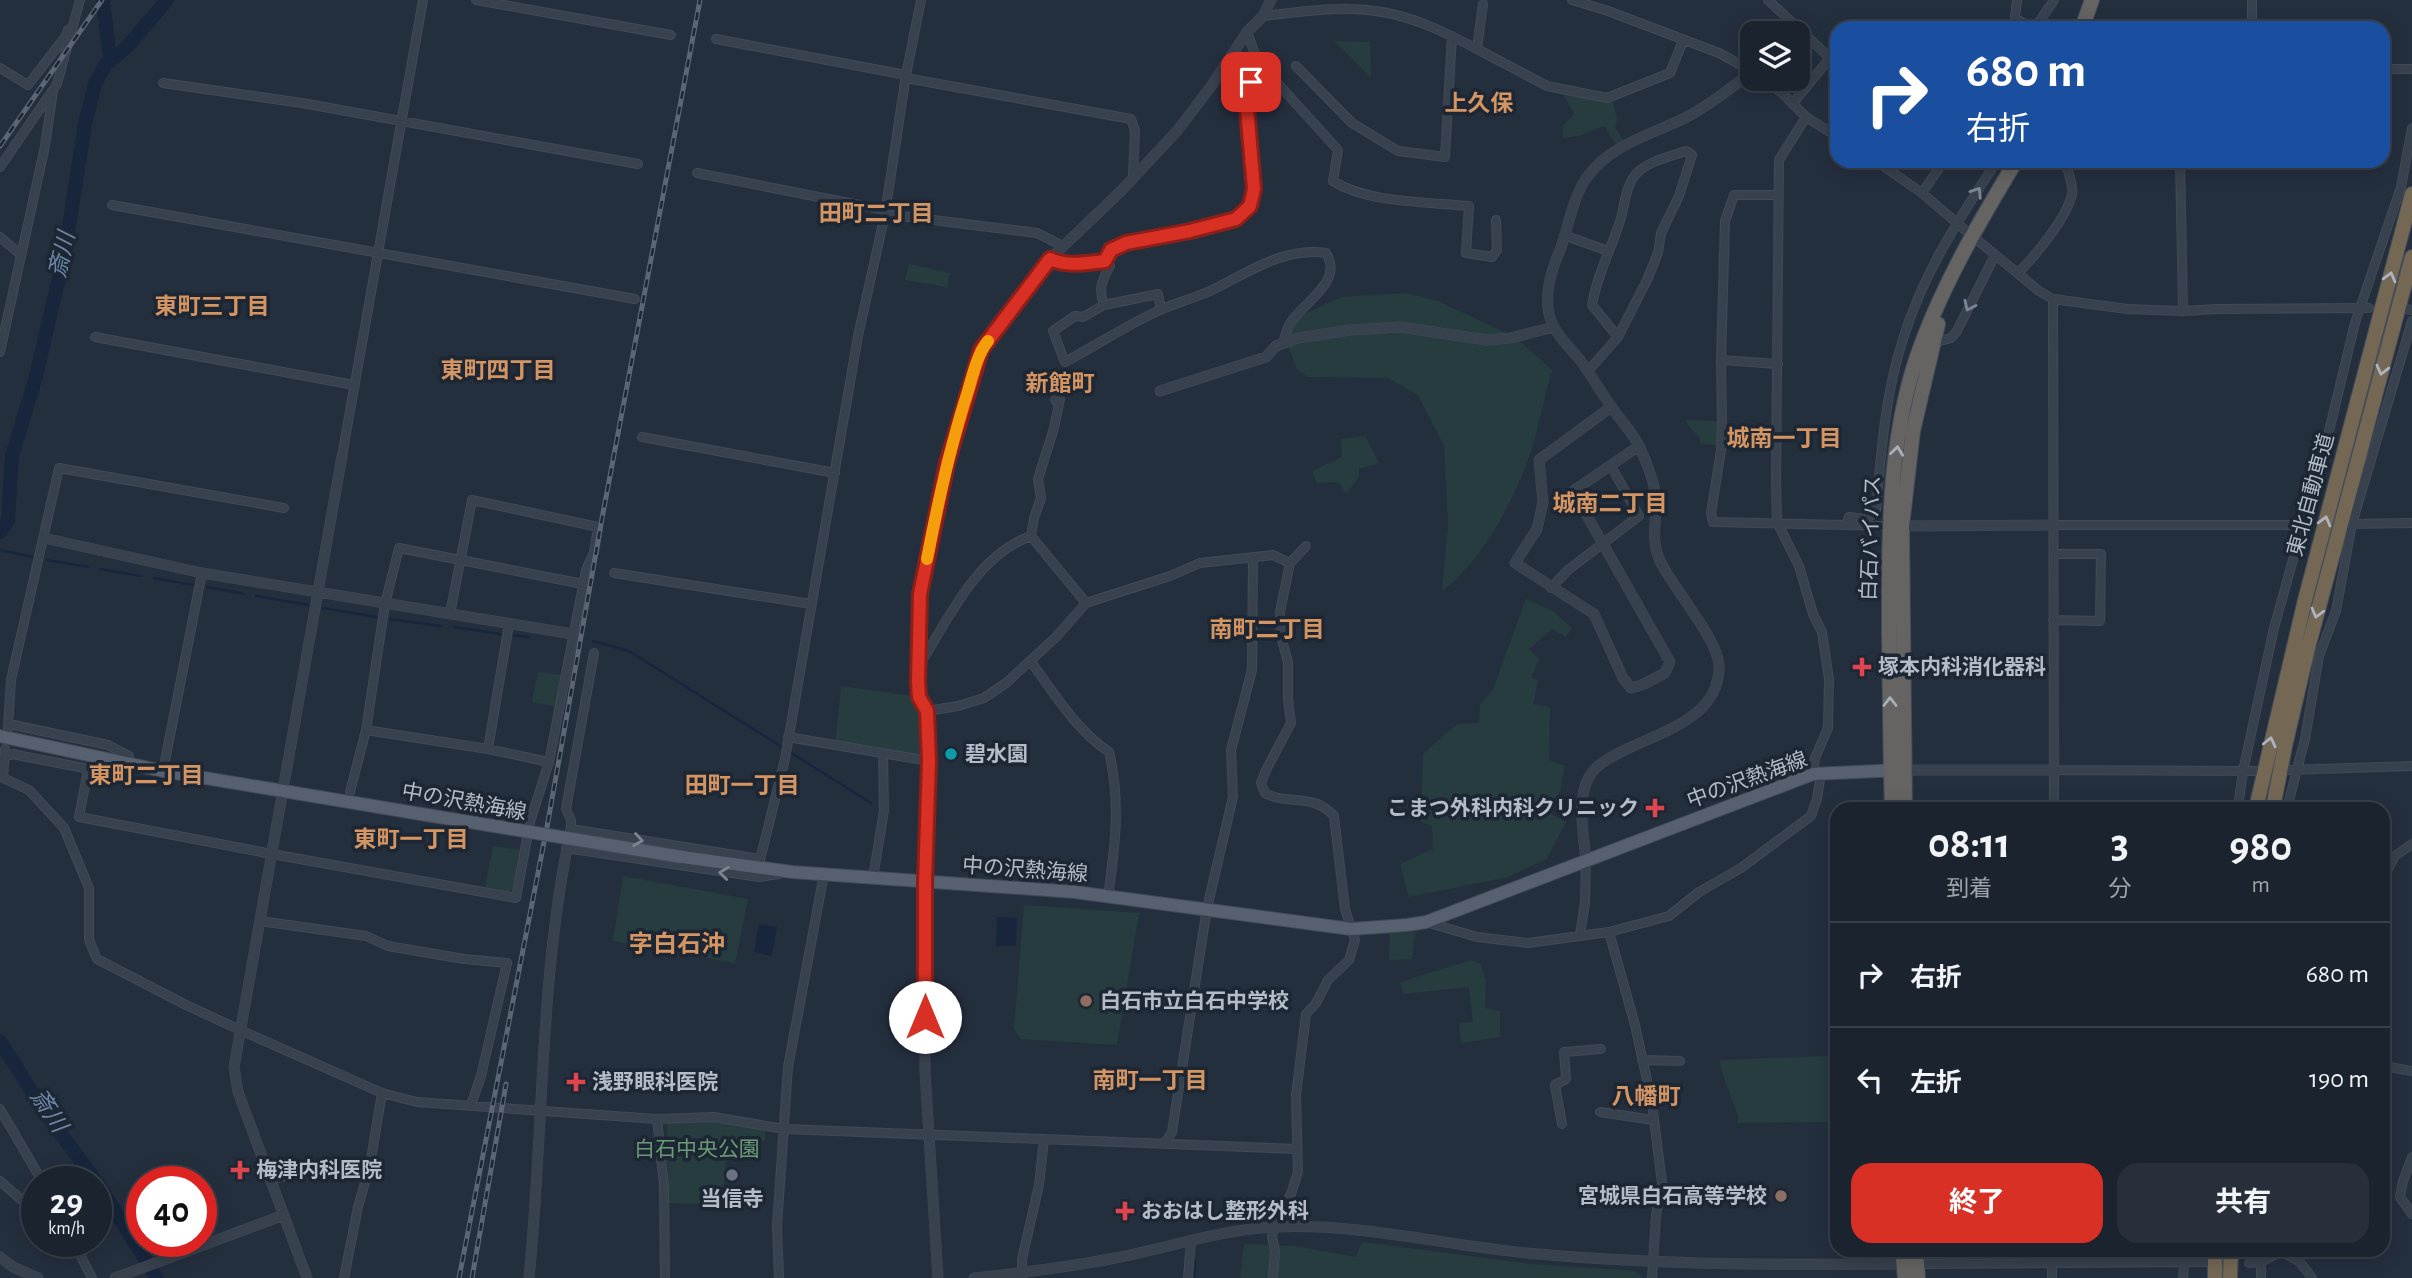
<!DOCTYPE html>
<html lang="ja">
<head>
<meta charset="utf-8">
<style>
	:root { --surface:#1b232e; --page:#282f3a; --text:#f1f3f6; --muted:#a0a4aa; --line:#39404a; --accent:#d93025 }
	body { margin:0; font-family:"Alegreya Sans","Noto Sans JP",sans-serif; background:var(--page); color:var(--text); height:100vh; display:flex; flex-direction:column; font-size:26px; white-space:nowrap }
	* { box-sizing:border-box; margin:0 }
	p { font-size:23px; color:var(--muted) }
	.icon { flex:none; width:38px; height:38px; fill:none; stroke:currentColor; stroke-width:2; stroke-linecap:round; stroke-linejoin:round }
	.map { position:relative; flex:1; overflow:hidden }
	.side { position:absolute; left:1830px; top:802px; width:560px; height:455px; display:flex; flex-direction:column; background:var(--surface); border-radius:21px; box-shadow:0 4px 18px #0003,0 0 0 2px var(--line) }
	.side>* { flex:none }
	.banner { position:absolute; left:1830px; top:21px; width:560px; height:147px; border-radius:21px; box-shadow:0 4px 18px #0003,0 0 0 2px var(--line); background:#1a4fa0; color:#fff; overflow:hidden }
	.tools { position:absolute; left:1740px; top:21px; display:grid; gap:14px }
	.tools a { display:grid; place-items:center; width:70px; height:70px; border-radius:14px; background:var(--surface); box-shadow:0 4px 18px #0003,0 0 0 2px var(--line); font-size:35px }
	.speed { position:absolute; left:21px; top:1166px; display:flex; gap:14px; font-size:35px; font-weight:700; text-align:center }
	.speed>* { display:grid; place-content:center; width:91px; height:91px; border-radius:50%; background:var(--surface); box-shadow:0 4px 18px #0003,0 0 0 2px var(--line); line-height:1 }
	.speed small { font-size:18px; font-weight:400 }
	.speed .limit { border:10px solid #d22; background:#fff; color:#111 }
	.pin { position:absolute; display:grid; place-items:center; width:60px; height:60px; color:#fff; margin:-30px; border-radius:14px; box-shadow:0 4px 10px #0006 }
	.me { position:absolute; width:77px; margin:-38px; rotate:0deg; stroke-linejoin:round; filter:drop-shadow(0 0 5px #0008) }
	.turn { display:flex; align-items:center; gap:24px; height:147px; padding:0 21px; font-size:32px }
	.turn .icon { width:91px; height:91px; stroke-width:2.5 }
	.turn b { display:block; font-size:49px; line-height:60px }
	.eta { display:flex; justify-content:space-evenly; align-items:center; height:119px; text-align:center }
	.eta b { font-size:42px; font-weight:700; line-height:49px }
	.cta { display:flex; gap:14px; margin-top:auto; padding:14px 21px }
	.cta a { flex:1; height:80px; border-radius:21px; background:var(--accent); color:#fff; font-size:28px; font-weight:700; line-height:80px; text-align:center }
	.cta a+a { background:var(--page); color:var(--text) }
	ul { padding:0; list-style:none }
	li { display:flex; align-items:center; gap:21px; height:105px; padding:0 21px; border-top:2px solid var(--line) }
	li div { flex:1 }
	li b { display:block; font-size:26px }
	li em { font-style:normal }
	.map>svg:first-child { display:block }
	.green { fill:#263c3f }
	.water { fill:#17263c }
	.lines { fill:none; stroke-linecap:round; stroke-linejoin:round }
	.stream { stroke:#17263c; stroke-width:2.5 }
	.river { stroke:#17263c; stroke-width:14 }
	.minor-tunnel { stroke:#3a4453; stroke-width:8; stroke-dasharray:8 4; stroke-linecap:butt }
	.minor-casing { stroke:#414a57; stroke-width:10 }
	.tertiary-casing { stroke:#414a57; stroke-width:11 }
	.primary-casing { stroke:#414a57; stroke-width:14 }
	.trunk-casing { stroke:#434c59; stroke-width:16 }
	.motorway-casing { stroke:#434c59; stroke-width:16 }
	.minor { stroke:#38414e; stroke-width:8 }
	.tertiary { stroke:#38414e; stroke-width:10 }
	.primary { stroke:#56606e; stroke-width:12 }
	.trunk { stroke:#656462; stroke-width:14 }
	.motorway { stroke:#746855; stroke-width:14 }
	.rail-casing { stroke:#5a6575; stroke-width:5 }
	.rail { stroke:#1d2633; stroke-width:2.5; stroke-dasharray:8; stroke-linecap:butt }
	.primary-bridge-casing { stroke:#414a57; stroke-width:14; stroke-linecap:butt }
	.primary-bridge { stroke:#56606e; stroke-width:12 }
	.oneway { stroke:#7c8592 }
	.oneway2 { stroke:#aeb4bd }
	.oneway3 { stroke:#a8afba }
	.route-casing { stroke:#8d1f18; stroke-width:18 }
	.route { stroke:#d93025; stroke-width:12 }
	.slow { stroke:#f59e0b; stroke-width:12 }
	.health-dot { fill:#e0444e; stroke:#1d2633; stroke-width:2.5 }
	.culture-dot { fill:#0f9aa8; stroke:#1d2633; stroke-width:2.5 }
	.education-dot { fill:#8d6e63; stroke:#1d2633; stroke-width:2.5 }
	.worship-dot { fill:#6b7280; stroke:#1d2633; stroke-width:2.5 }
	.labels { text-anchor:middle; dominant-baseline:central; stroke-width:7; stroke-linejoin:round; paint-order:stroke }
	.street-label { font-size:21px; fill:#b4bcc9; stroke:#1d2633 }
	.poi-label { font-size:21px; font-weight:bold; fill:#b4bcc9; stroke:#1d2633; text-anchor:start }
	.park-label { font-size:21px; fill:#6b9a76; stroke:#1d2633 }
	.neighbourhood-label { font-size:23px; font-weight:bold; fill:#d59563; stroke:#1d2633 }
	.water-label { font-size:23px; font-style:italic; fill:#6d86a8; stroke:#1d2633 }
	.quarter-label { font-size:24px; font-weight:bold; fill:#d59563; stroke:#1d2633 }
</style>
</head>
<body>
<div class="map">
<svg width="2412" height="1278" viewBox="0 0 2412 1278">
	<rect width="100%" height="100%" fill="#242f3e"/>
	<!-- green -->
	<path class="green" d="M1334,41L1370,42L1371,78Z
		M1561,89L1612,97L1617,120L1615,127L1626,145L1619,149L1604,126L1579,136L1563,138V126L1574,114Z
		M909,264L950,273L947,287L905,280Z
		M1406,293L1438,301L1515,337L1552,370C1543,401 1536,444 1523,473C1505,516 1479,563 1442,591L1448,524L1444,446L1418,395L1388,378L1308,377L1297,369L1289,348L1290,321L1341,297Z
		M1686,420L1717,421V445L1701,444C1700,433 1688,430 1686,420Z
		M1365,436L1379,463L1359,469V477L1346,494L1339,482L1317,483L1312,471L1342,457L1341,439Z
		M1526,599L1553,611L1572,628L1566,637L1552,629L1529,649L1539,659L1531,678L1538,680L1533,704L1550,707L1549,760L1565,766L1561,788L1549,813L1566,822L1547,859L1508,877L1409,897L1400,864L1433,849L1432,826L1421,822L1423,754L1457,724L1479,723L1480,705L1493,689Z
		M538,672L562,675L556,707L532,702Z
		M841,686L919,697L927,711L929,761L835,745Z
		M493,846L520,850L513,888L509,892L485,887Z
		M623,876L748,899L735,963L613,941Z
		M1024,905L1139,913L1117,1045L1021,1039L1014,1029Z
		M1415,932L1412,959L1389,960L1390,933Z
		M1471,960L1481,964L1486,980L1485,1008L1500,1011V1037L1461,1043L1459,1023L1473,1022L1469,987L1403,994L1400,982Z
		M1830,1056L1831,1118L1827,1122L1738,1123V1116L1722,1072L1720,1060Z
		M670,1118L766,1122L765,1141L727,1138L724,1187L719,1188L718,1204L669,1203L667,1125Z
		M1362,1242L1531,1264L1635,1271L1643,1278H1240L1244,1244L1295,1246L1356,1257Z"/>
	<!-- water -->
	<path class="water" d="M997,917L1017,918L1016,946H996Z
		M759,924L777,927L772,956L754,952Z"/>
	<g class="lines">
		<!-- stream -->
		<path class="stream" d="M0,550L33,557
			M47,560L88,567
			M100,569L141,576
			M154,578L193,585
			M207,587L244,594
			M256,596L309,605
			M323,608L376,617
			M390,619L441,626
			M454,627L501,634
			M514,635L528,637
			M593,641L629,651L871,803
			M1194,1278L1195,1261"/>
		<!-- river -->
		<path class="river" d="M103,0L110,60
			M0,532L8,520L12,456L35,380L65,252L85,124L95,84L105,65L128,46L167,0
			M0,1041L46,1114L96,1181
			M96,1181L157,1278"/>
		<!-- minor-tunnel -->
		<path class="minor-tunnel" d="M2306,525L2344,524"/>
		<defs>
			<path id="minor" d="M476,0L671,35
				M1572,0L1608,11L1719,53L1752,71
				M1768,0L1830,58L1793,103
				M2017,0L2015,18L2033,28
				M1263,16C1302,12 1343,5 1382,12C1415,17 1448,34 1477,49L1483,4
				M2035,28L2054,0
				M2252,28V0
				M1247,32L1255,54L1280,86L1338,150L1333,181C1367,203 1429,202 1469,206L1466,253L1492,257L1497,250L1496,220
				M716,39L906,75
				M1477,49L1547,86L1607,98L1670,73L1683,41
				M1296,66L1352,123L1398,151L1445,157L1452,36
				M0,68L28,85L65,37L68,30
				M2384,69H2412
				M906,78L1131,119L1135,131L1133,176
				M1762,79L1782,93L1806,117L1838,137
				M163,83L302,103L638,164
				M1806,117L1779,160L1776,480L1777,522L1799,566L1813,614L1822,632L1829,679L1828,728L1815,758L1813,774
				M1876,161L1922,193L1965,230
				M2180,161L2183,311
				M0,167L57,84L80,0
				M697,173L885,210
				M1922,193L1944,161
				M1779,195H1734L1725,221L1721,360L1722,421L1721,450L1711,513L1713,522L1890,526
				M112,205L635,299
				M885,214L1037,233L1063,246
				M1566,236L1608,251
				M0,237L21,255
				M1976,239L2039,291L2053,299L2127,309L2183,311L2218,309L2369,308
				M1050,259C1068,267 1086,263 1105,261
				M2018,273C2035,256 2067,218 2072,194C2074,183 2066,172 2067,161
				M2053,299L2054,808
				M1104,305L1083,317L1075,316L1053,331L1065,362C1097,345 1127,325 1160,310C1176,303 1194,298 1210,291C1246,274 1284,246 1326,253C1344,281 1305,301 1291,322C1287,327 1285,336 1283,343
				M2406,309L2412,310
				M1161,310L1158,294L1104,305C1098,289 1102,280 1110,266L1105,261L1111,249L1126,243L1190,231L1235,219L1250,206L1254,189L1247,109L1255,54
				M95,337L354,385
				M1933,343L1951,338L1957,331L1995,255
				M0,352L45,146L53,91
				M1721,360L1778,364
				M1588,371L1618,337L1647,280L1658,253L1661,233L1679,196L1692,155L1686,151C1669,157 1649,161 1637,173C1626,184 1625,203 1621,218C1612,248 1597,274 1592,305L1618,337
				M1055,400L1060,399L1054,428L1038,479L1041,498L1034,518L1031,536L1086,603
				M642,437L835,473
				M342,456L423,0
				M2349,524L2412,523
				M1846,525L1849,517L1866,519L1876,512C1881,453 1885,393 1904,336C1924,272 1960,217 1997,161
				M2054,525H2303
				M614,573L811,604
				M1551,588L1568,570L1639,516L1611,466
				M2053,620L2100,621L2101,554H2054
				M594,653L566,809L571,820V829L760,859
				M1031,662C1054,693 1076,730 1109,752C1121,801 1115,848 1108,897
				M917,669C947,622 976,555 1031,536
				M927,711L958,706L984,698L1006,683L1056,637L1086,603L1170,576L1200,563L1273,555L1290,563
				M8,728L11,680L59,468L284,508
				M366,730L488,749L549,762L586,570L594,553L598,527L472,500L450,614
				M788,737L929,761
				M5,749L3,778L29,790L64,828L89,888V940L97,959L186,1005L240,1030L382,1093L417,1102L657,1119L714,1117L784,1129L1297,1149
				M488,749L509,624
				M4,757L13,754L22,756L110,773L124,771L129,764V756L108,745L9,724
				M88,770L79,817L272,854L516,898L530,822L549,762
				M2054,770L2255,771
				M2287,770L2412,766
				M163,771L202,573
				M350,792L366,730L385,604L399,548L583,584
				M2238,808L2243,771L2274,628L2331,423L2355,323L2401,187L2412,128
				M2287,808L2305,739L2319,656L2336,611L2352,524L2412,321
				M566,848L759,877L779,874
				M758,868L785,759L858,336L885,214L906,75L921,0
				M2384,876L2395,856L2412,844
				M873,878L884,811L883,755
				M260,921L366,936L388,946L464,959L507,963L481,1076L471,1105
				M1426,922L1477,937L1528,943L1609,932L1669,916L1699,892L1741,868L1811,816L1817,799L1821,773
				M1609,932L1635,1025L1652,1103L1662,1183L1656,1216L1652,1278
				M1580,935L1585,903L1586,861
				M1642,1060L1680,1061
				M2384,1066L2412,1071
				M0,1109L42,1181
				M1600,1112L1653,1120
				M657,1119L664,1186L665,1278
				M1562,1124L1555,1085L1566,1079L1564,1052L1601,1049
				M1164,1144L1172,1132L1207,908L1233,797L1231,750L1252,670L1253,557
				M2412,1157L2403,1181L2400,1197L2412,1214
				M270,1180L298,1173L370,1165
				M0,1181L25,1203L37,1196
				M73,1241L92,1278
				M2052,1250V1278
				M2279,1250L2300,1262L2312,1278
				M2261,1262V1278
				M2249,1263L2261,1262L2280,1252
				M1917,1264L2209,1262
				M344,1278L358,1207L370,1165L382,1093
				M779,1278L777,1226L788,1067L824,874
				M1022,1278V1259L1039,1185L1044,1139
				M1188,1278L1191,1240
				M1273,1278L1275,1251L1272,1237L1274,1227L1291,1194L1298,1172L1296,1095L1306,1014L1316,1003L1328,980L1349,960L1355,940L1345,909L1334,816C1312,792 1289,806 1265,793L1261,783L1266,770L1291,723L1288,700V662L1281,637L1280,612L1290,563L1306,546
				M2183,1278L2185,1250"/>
			<path id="tertiary" d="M1160,391L1266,357L1276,346L1298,338L1350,330L1400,327L1487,340L1510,338L1554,327
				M1611,407L1539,460L1543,502L1537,529L1515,563L1594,614L1623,678L1631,688L1642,685L1665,673L1670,662L1573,491L1639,446
				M1897,526L2054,525
				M44,538L202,573L573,634
				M1903,770H2054
				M1586,861C1584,836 1576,800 1589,777C1597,763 1613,756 1627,749C1664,731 1720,716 1719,666C1718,639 1673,588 1660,561C1650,539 1657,520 1656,498C1654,480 1647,464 1640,448C1634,434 1621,421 1613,409C1601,393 1592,376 1580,360C1572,350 1560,339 1554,327C1541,304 1550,273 1560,250C1569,227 1572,197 1588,176C1611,144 1653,134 1687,117C1710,105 1731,88 1752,72
				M0,1257L13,1267L38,1278
				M115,1278L284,1215
				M307,1278L238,1092L234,1067L342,456
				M529,1278C544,1129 539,977 571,829
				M938,1278L925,1071V882L929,761L927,711L919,697L917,631L920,595L947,463L981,350L1050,259L1121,191L1177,131L1212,85L1247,32L1263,16L1271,0
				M974,1278C1021,1273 1069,1267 1115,1258C1169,1248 1221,1229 1276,1227C1365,1223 1450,1247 1538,1254C1661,1265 1785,1265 1908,1264"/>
			<path id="primary" d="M0,736L163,771L421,814
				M682,857L792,872L1075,892L1351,929L1407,925L1426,922L1447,914L1813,774L1899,770"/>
			<path id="trunk" d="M2082,28L2092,0
				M1892,808C1890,750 1890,692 1889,633C1889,536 1887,432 1923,340C1947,277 1981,219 2016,161
				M1905,808L1902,526L1913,431L1938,324
				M1902,1250L1905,1278
				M1916,1250L1918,1278"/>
			<path id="motorway" d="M2256,808L2305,600L2412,194
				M2273,808L2285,746L2308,648L2412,257
				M2215,1278V1250
				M2230,1278L2231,1250"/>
		</defs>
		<!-- minor casing -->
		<use href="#minor" class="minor-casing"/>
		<!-- tertiary casing -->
		<use href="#tertiary" class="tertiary-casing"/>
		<!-- primary casing -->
		<use href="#primary" class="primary-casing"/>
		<!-- trunk casing -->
		<use href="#trunk" class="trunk-casing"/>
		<!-- motorway casing -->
		<use href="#motorway" class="motorway-casing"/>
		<!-- minor -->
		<use href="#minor" class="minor"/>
		<!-- tertiary -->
		<use href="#tertiary" class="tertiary"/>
		<!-- primary -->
		<use href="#primary" class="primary"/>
		<!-- trunk -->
		<use href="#trunk" class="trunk"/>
		<!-- motorway -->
		<use href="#motorway" class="motorway"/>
		<defs>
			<path id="rail" d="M0,146L102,0
				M459,1278L547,827L603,513L700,0
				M472,1278L506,1084"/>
		</defs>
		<!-- rail casing -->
		<use href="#rail" class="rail-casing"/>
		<!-- rail -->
		<use href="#rail" class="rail"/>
		<defs>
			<path id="primary-bridge" d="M421,814L682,857"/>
		</defs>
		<!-- primary-bridge casing -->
		<use href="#primary-bridge" class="primary-bridge-casing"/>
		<!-- primary-bridge -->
		<use href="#primary-bridge" class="primary-bridge"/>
	</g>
	<!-- one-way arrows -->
	<defs><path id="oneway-chevron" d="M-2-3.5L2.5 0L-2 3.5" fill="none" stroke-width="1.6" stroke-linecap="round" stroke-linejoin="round" transform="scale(1.75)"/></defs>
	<g class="oneway">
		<use href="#oneway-chevron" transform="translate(1977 192) rotate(-57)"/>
		<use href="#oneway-chevron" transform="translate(1969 306) rotate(115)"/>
		<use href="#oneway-chevron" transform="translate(638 840) rotate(9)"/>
		<use href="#oneway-chevron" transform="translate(724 873) rotate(-173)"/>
	</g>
	<g class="oneway2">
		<use href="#oneway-chevron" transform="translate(2390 277) rotate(-75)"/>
		<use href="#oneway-chevron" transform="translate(2382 370) rotate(104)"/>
		<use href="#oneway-chevron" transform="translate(2325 521) rotate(-75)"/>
		<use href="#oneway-chevron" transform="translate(2317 613) rotate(105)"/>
		<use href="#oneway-chevron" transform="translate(2270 742) rotate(-77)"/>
	</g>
	<g class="oneway3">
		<use href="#oneway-chevron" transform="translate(1897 451) rotate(-83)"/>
		<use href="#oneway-chevron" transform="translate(1890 702) rotate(-90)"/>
	</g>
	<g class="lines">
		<defs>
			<path id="route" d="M925,1017V883L929,761L927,711L919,697L918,682L920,594L947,463L981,350L1050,259C1068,267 1086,263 1105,261L1111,250L1126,243L1190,231L1236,219L1250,206L1254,189L1247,109L1251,82"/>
		</defs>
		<!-- route casing -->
		<use href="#route" class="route-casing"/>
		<!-- route -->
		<use href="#route" class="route"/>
		<!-- slow -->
		<path class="slow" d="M927,559C938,502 950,446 968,391C973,374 977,355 988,341"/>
	</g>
	<!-- markers -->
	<g class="health-dot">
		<path d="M1858.5 656.5h7v7h7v7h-7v7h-7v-7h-7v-7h7z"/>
		<path d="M1651.5 797.5h7v7h7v7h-7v7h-7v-7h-7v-7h7z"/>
		<path d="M572.5 1071.5h7v7h7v7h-7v7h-7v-7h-7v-7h7z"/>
		<path d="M236.5 1159.5h7v7h7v7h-7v7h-7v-7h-7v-7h7z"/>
		<path d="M1121.5 1200.5h7v7h7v7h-7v7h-7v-7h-7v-7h7z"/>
	</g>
	<circle class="culture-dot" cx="951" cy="754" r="7"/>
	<g class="education-dot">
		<circle cx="1086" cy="1001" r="7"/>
		<circle cx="1781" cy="1196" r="7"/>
	</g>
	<circle class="worship-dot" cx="732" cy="1175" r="7"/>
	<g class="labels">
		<!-- street labels -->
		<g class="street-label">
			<text transform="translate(2311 495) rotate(-75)">東北自動車道</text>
			<text transform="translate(1871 538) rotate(-88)">白石バイパス</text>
			<text transform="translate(1747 780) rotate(-20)">中の沢熱海線</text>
			<text transform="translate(464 802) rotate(10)">中の沢熱海線</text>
			<text transform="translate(1025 870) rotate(4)">中の沢熱海線</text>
		</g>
		<!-- poi labels -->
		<g class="poi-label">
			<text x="1878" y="667">塚本内科消化器科</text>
			<text x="965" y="754">碧水園</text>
			<text x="1639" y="808" text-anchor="end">こまつ外科内科クリニック</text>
			<text x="1100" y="1001">白石市立白石中学校</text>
			<text x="592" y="1082">浅野眼科医院</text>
			<text x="256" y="1170">梅津内科医院</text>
			<text x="1767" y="1196" text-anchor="end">宮城県白石高等学校</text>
			<text x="732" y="1199" text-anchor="middle">当信寺</text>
			<text x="1141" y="1211">おおはし整形外科</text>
		</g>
		<!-- park labels -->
		<g class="park-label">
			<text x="697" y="1149">白石中央公園</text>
		</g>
		<!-- neighbourhood labels -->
		<g class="neighbourhood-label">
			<text x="1479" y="104">上久保</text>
			<text x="876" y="214">田町二丁目</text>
			<text x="212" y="307">東町三丁目</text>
			<text x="498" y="371">東町四丁目</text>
			<text x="1060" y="384">新館町</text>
			<text x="1784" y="439">城南一丁目</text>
			<text x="1610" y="504">城南二丁目</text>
			<text x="1267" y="630">南町二丁目</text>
			<text x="146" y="776">東町二丁目</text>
			<text x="742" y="786">田町一丁目</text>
			<text x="411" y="840">東町一丁目</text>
			<text x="1150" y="1081">南町一丁目</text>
			<text x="1646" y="1097">八幡町</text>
		</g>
		<!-- water labels -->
		<g class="water-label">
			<text transform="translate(63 255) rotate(-77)">斎川</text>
			<text transform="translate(48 1111) rotate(56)">斎川</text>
		</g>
		<!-- quarter labels -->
		<g class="quarter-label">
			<text x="677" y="945">字白石沖</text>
		</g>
	</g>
</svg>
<div class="tools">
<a><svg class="icon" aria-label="layers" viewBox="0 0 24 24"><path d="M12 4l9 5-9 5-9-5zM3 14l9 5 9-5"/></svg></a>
</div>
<div class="speed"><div>29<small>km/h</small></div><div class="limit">40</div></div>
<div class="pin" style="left:1251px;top:82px;background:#d93025"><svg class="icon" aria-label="arrive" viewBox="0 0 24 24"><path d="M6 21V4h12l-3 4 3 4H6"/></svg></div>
<svg class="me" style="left:925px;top:1017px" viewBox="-20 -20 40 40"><circle r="19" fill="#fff"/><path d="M0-13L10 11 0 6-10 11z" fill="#d93025"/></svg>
<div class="banner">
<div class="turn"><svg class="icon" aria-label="right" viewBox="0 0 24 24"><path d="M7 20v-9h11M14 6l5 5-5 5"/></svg><div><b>680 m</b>右折</div></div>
</div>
<section class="side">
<div class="eta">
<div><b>08:11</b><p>到着</p></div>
<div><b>3</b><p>分</p></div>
<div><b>980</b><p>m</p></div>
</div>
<ul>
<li><svg class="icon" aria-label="right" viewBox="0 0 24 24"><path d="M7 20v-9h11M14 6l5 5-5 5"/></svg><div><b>右折</b></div><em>680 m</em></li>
<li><svg class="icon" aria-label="left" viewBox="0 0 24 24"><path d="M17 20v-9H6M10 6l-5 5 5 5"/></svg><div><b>左折</b></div><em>190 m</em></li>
</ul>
<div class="cta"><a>終了</a><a>共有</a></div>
</section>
</div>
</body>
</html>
